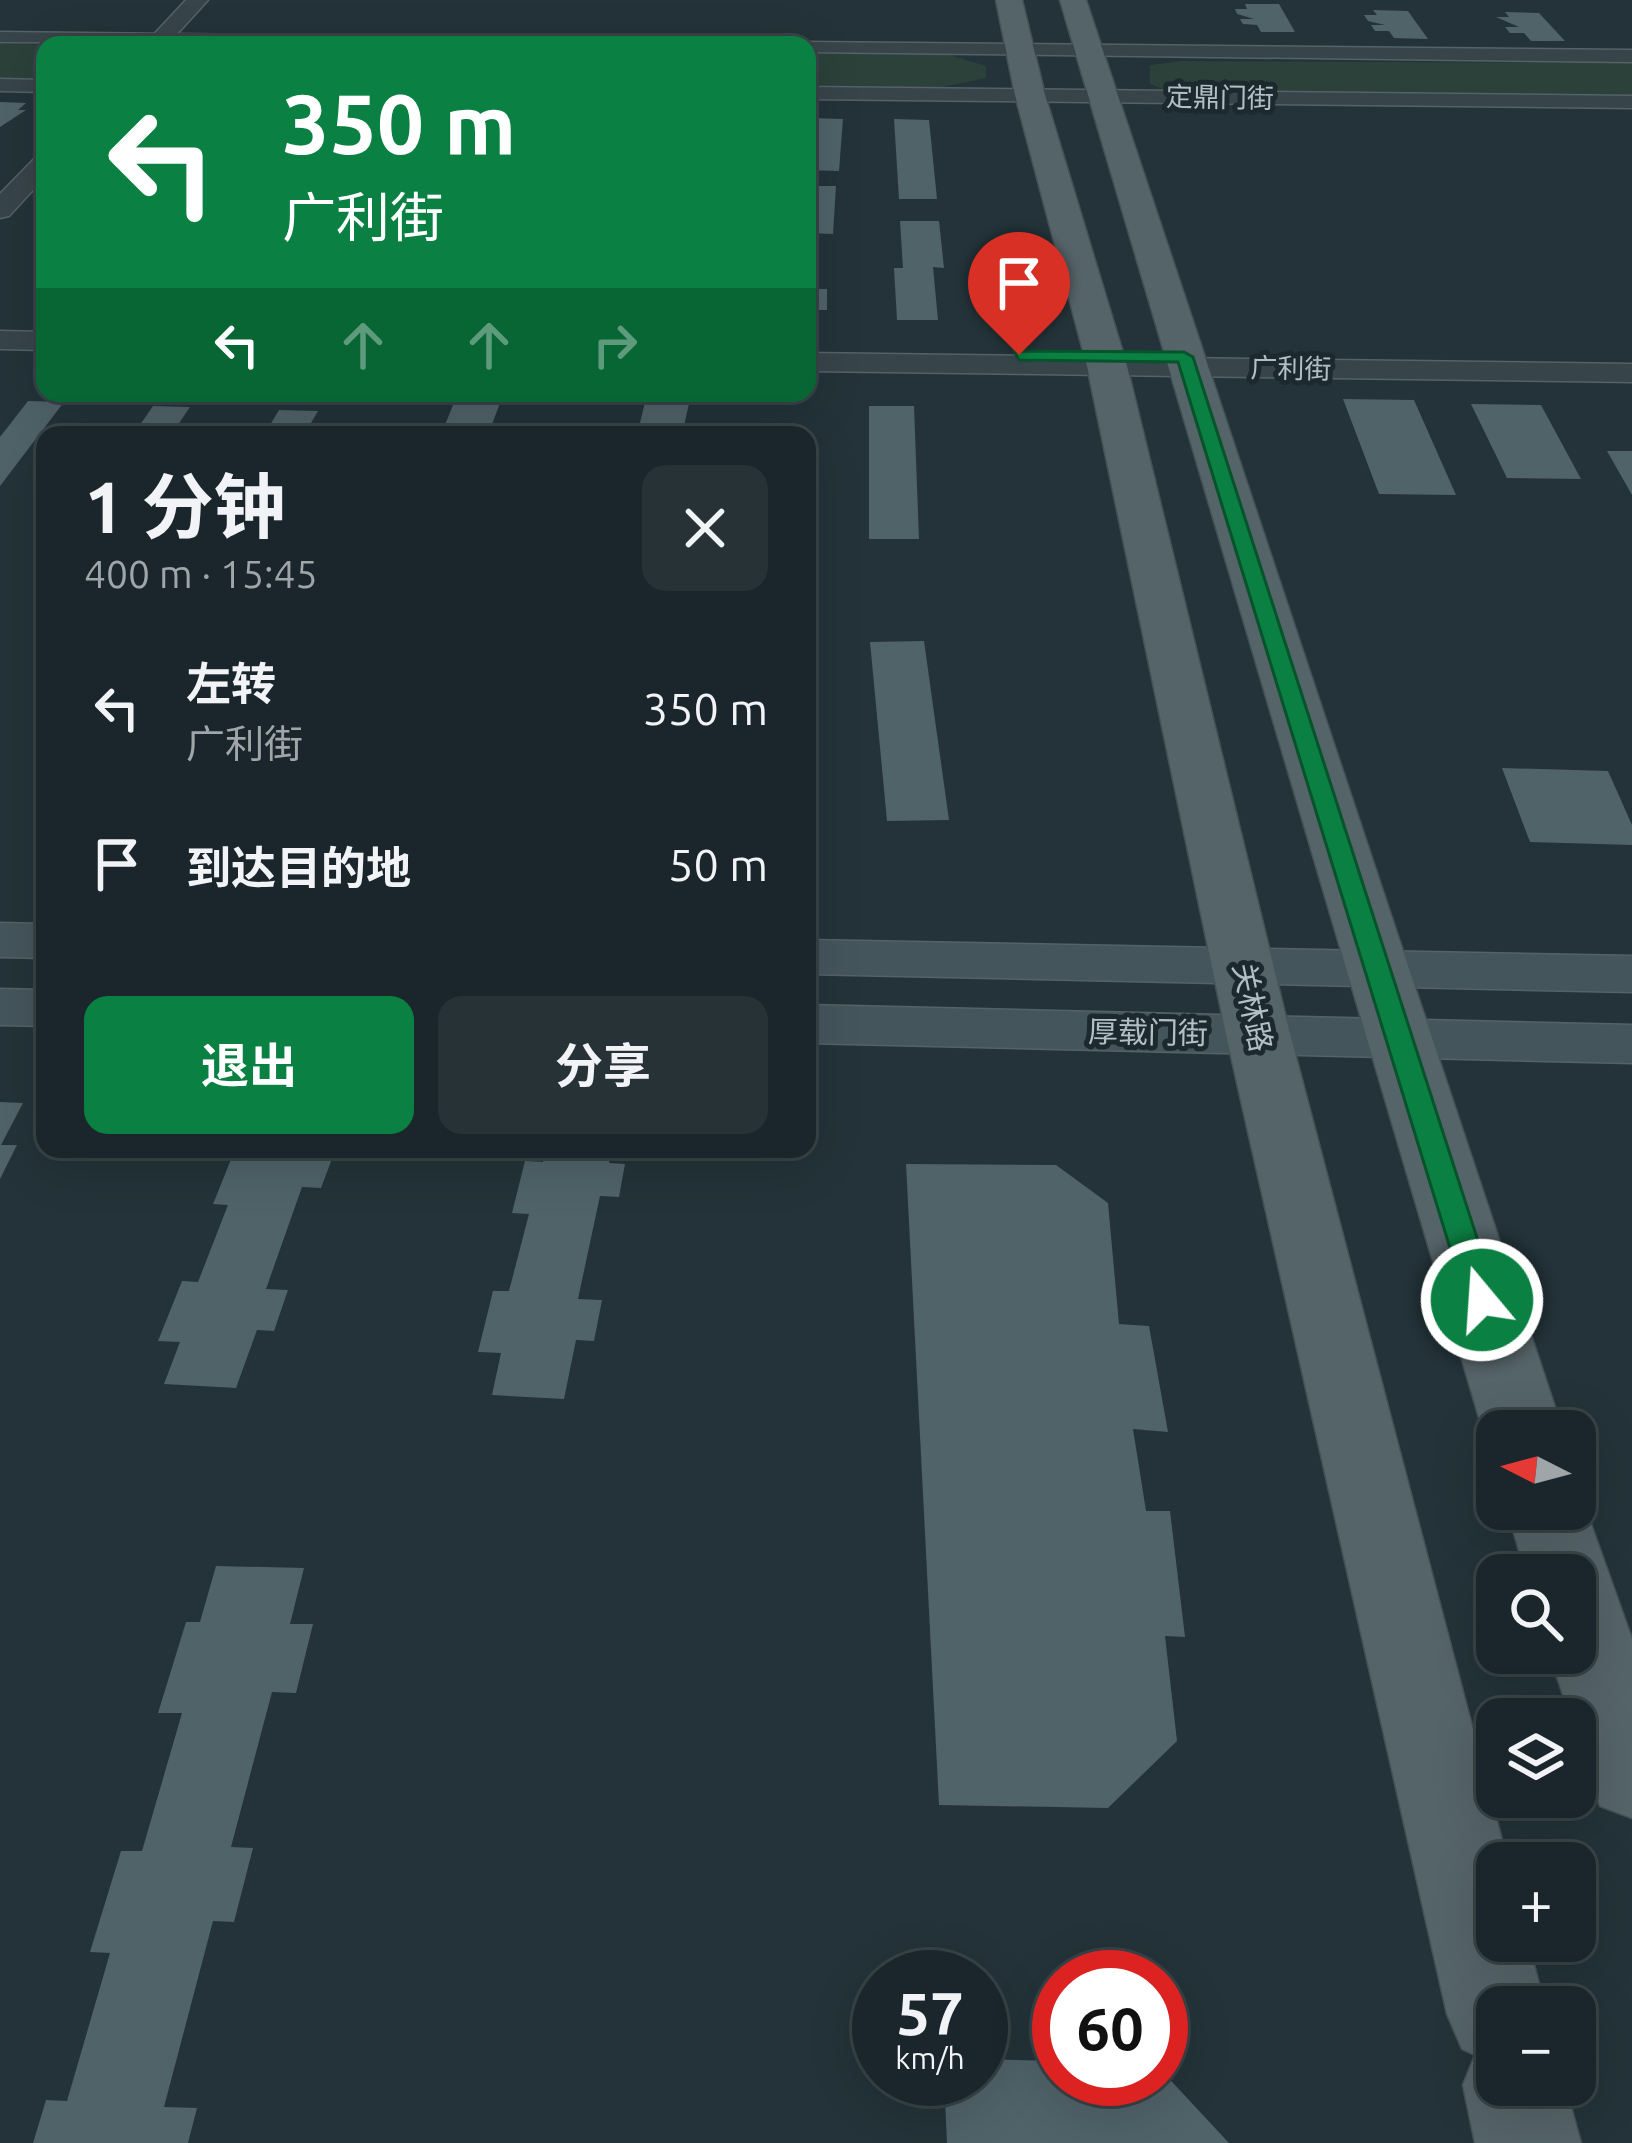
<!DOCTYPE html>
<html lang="zh">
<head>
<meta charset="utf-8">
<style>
	:root { --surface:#1a262b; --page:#273237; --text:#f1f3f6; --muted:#9fa5a9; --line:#384347; --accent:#0b8043 }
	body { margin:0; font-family:Ubuntu,"Noto Sans SC",sans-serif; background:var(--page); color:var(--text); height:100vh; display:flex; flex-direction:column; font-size:45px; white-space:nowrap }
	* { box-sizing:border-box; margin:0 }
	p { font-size:39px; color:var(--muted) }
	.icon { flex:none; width:66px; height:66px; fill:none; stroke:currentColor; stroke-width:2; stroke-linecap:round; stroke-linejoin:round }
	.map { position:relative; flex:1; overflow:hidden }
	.details { position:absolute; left:36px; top:426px; width:780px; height:732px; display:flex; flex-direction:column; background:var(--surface); border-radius:24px; box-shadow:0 12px 48px #0002,0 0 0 3px var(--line) }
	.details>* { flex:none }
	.guide { position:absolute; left:36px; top:36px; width:780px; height:366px; border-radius:24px; box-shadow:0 12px 48px #0002,0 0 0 3px var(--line); background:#0b8043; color:#fff; overflow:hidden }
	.needle { width:78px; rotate:276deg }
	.tools { position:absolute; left:1476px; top:1410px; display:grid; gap:24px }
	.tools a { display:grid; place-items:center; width:120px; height:120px; border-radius:24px; background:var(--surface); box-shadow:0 12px 48px #0002,0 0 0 3px var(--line); font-size:60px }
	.speed { position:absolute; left:852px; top:1950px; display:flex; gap:24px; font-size:60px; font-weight:700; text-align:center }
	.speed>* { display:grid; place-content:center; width:156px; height:156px; border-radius:50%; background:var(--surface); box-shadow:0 12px 48px #0002,0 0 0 3px var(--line); line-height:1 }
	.speed small { font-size:30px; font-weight:400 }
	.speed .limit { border:18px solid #d22; background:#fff; color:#111 }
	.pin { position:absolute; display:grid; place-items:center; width:102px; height:102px; color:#fff; margin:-123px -51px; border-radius:50% 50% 50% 0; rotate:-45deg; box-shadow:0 0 12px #0007 }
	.pin .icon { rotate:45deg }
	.me { position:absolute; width:132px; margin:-66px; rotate:342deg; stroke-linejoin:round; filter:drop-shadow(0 0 9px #0008) }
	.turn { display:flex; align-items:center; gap:42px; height:252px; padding:0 48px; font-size:54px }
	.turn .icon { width:156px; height:156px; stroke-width:2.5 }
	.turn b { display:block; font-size:84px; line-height:102px }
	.lanes { display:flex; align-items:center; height:114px; padding:0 48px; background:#0003; justify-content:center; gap:60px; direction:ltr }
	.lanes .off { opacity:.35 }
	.round { display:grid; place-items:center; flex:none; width:126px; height:126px; border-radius:24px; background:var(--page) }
	.summary { display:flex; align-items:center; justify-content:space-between; height:204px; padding:0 48px }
	h1 { font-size:72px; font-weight:700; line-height:90px }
	.action { display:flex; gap:24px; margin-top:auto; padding:24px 48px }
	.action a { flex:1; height:138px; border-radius:24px; background:var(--accent); color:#fff; font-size:48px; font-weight:700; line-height:138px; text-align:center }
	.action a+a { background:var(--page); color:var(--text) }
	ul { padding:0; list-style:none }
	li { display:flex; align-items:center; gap:36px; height:156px; padding:0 48px }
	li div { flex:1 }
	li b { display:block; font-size:45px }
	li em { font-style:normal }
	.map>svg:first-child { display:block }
	.green { fill:#2b413a }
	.building { fill:#506369 }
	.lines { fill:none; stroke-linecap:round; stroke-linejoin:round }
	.minor-casing { stroke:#556267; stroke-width:3 }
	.tertiary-casing { stroke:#556267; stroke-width:3 }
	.secondary-casing { stroke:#556267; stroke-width:3 }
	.primary-casing { stroke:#435055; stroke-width:3 }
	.minor { fill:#374449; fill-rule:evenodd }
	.tertiary { fill:#374449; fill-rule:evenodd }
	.secondary { fill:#45555c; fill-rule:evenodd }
	.primary { fill:#556469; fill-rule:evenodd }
	.route { fill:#0b8043; stroke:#07532c; stroke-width:3 }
	.labels { text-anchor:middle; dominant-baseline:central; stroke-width:10; stroke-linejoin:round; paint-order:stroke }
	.far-street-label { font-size:27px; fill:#b2bfc5; stroke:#1c292e }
	.street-label { font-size:30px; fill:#b2bfc5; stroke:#1c292e }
</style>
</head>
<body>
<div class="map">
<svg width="1632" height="2143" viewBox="0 0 1632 2143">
	<rect width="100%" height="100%" fill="#233339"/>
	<!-- green -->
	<path class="green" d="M0,44L98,45H45V81L0,80Z
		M807,53L950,55L986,66V78L933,89L807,87Z
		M1181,61L1632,63V98L1170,92L1150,84V65Z"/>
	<!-- building -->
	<path class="building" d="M1245,4H1279L1295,32H1261L1257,25L1243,24L1240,19H1254L1237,14L1235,9H1247Z
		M1373,10L1408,11L1428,39L1394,38L1389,31H1375L1371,25H1385L1368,21L1364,15H1377Z
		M1505,12L1539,13L1565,41H1531L1524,33H1510L1505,27H1519L1496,17H1509Z
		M0,102L26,103L18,110H26L0,127Z
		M811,118L843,119L839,171L807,170Z
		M894,119L929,120L937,199H899Z
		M807,186H836L833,234L807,233Z
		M900,221H939L944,268L933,267L938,320H897L894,268H903Z
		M807,249H818L814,289H827V310H807Z
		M457,395H503L488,435H441Z
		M646,398L690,399L682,435H637Z
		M1343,399L1414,400L1456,495L1379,494Z
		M28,401L64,402L0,486V437Z
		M1471,404L1541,405L1581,479L1507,478Z
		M153,406L190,407L171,435H133Z
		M869,406H914L919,539H869Z
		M279,410L318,411L304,435H264Z
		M1607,451H1632V495Z
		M924,641L949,820L887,821L870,642Z
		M1502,768L1608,771L1632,825V845L1530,842Z
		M0,1102L23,1103L1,1145H17L0,1179Z
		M253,1149H319L317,1155L333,1156L321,1188L302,1187L266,1289L288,1290L274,1331L257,1330L236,1388L164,1384L180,1342L158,1341L182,1281L198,1282L228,1205L213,1204L234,1152Z
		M546,1149H612L609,1163L625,1164L619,1197L600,1196L578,1299L602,1300L594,1341L576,1340L564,1399L492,1395L501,1353L478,1352L493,1291H509L529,1214L512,1213L525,1161L543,1162Z
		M906,1164L1056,1165L1108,1203L1119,1324L1149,1326L1168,1432L1133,1429L1146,1511H1170L1185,1637L1165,1636L1177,1741L1108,1808L939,1805Z
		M216,1566L304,1568L290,1624H313L296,1693L272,1692L231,1847L253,1848L234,1922L213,1921L164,2107L197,2108L188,2143H33L46,2100L67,2101L110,1953L90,1952L121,1851H142L182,1713H158L186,1622H200Z
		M981,2059L1059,2061V2079H1161V2070L1229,2143H947L944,2079H981Z"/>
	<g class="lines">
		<defs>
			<path id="minor" d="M0,32L663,40L672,45L0,42Z
				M807,42L1632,50V62L807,52V45H799Z
				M0,79L45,80V92L0,91Z
				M807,87L1632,96V108L807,99Z"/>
			<path id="tertiary" d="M186,0H208L167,45H144Z
				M45,154V177L9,216L0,218V194L36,157Z
				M0,331L45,332V350L0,349Z
				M807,353L1632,364V382L807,371Z"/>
			<path id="secondary" d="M0,923L45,924V958L0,957Z
				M807,940L1632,956V992L807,974Z
				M0,989L45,990V1026L0,1025Z
				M807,1005L1632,1025V1063L807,1043Z"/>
			<path id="primary" d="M996,0H1022L1045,95L1127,366L1290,1034L1508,1863H1497V1941H1528L1545,2007H1497V2085H1565L1581,2143H1475L1463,2085L1475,2055L1462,2049L1447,2014L1226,1034L1087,366L1015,95Z
				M1060,0H1086L1563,1431H1497V1454L1483,1431Z
				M1577,1485L1632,1639V1818L1600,1806L1549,1653H1575V1575H1526L1507,1509H1575Z"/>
		</defs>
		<!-- minor casing -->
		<use href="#minor" class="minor-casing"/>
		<!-- tertiary casing -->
		<use href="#tertiary" class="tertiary-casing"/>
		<!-- secondary casing -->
		<use href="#secondary" class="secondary-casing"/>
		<!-- primary casing -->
		<use href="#primary" class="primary-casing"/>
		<!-- minor -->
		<use href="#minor" class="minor"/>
		<!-- tertiary -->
		<use href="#tertiary" class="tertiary"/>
		<!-- secondary -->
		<use href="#secondary" class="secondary"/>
		<!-- primary -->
		<use href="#primary" class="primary"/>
	</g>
	<!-- route -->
	<path class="route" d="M1014,351L1184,352L1193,357L1497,1300L1493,1308L1482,1312L1466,1300L1178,362L1019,360Z"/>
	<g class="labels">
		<!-- far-street labels -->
		<g class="far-street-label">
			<text transform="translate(1220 97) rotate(1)">定鼎门街</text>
			<text transform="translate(1291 368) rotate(1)">广利街</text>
		</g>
		<!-- street labels -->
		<g class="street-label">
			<text transform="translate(1253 1007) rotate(78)">关林路</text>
			<text transform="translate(1148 1032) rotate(1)">厚载门街</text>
		</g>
	</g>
</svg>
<div class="tools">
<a><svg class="needle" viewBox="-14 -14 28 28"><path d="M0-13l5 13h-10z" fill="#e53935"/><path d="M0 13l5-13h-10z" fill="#9fa5a9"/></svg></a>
<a><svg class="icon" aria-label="search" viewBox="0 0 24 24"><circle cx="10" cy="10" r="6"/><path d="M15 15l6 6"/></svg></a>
<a><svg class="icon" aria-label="layers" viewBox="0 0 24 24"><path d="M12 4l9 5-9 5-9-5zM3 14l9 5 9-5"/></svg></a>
<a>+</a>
<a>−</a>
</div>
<div class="speed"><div>57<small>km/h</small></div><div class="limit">60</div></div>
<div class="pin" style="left:1019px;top:355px;background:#d93025"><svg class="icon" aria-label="arrive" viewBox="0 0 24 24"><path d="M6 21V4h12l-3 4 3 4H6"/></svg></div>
<svg class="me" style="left:1482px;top:1300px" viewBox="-20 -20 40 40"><circle r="17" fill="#0b8043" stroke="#fff" stroke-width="3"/><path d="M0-11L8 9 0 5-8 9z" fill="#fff"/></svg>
<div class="guide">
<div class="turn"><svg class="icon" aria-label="left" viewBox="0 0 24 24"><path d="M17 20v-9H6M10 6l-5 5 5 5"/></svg><div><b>350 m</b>广利街</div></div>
<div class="lanes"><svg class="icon" aria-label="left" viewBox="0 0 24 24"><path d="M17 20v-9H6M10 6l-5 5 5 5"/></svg><svg class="icon off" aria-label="ahead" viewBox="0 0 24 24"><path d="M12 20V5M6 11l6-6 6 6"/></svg><svg class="icon off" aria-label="ahead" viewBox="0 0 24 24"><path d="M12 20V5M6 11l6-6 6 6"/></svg><svg class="icon off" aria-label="right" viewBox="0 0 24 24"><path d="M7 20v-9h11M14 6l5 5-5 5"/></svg></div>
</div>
<section class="details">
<div class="summary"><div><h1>1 分钟</h1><p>400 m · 15:45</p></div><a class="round"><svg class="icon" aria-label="close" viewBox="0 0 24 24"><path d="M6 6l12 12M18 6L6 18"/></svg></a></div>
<ul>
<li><svg class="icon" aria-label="left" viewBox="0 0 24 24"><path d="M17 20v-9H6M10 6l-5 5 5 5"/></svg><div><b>左转</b><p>广利街</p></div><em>350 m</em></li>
<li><svg class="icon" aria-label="arrive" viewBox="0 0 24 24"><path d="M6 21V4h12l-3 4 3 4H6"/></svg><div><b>到达目的地</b></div><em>50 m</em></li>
</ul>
<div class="action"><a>退出</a><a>分享</a></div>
</section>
</div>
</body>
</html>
